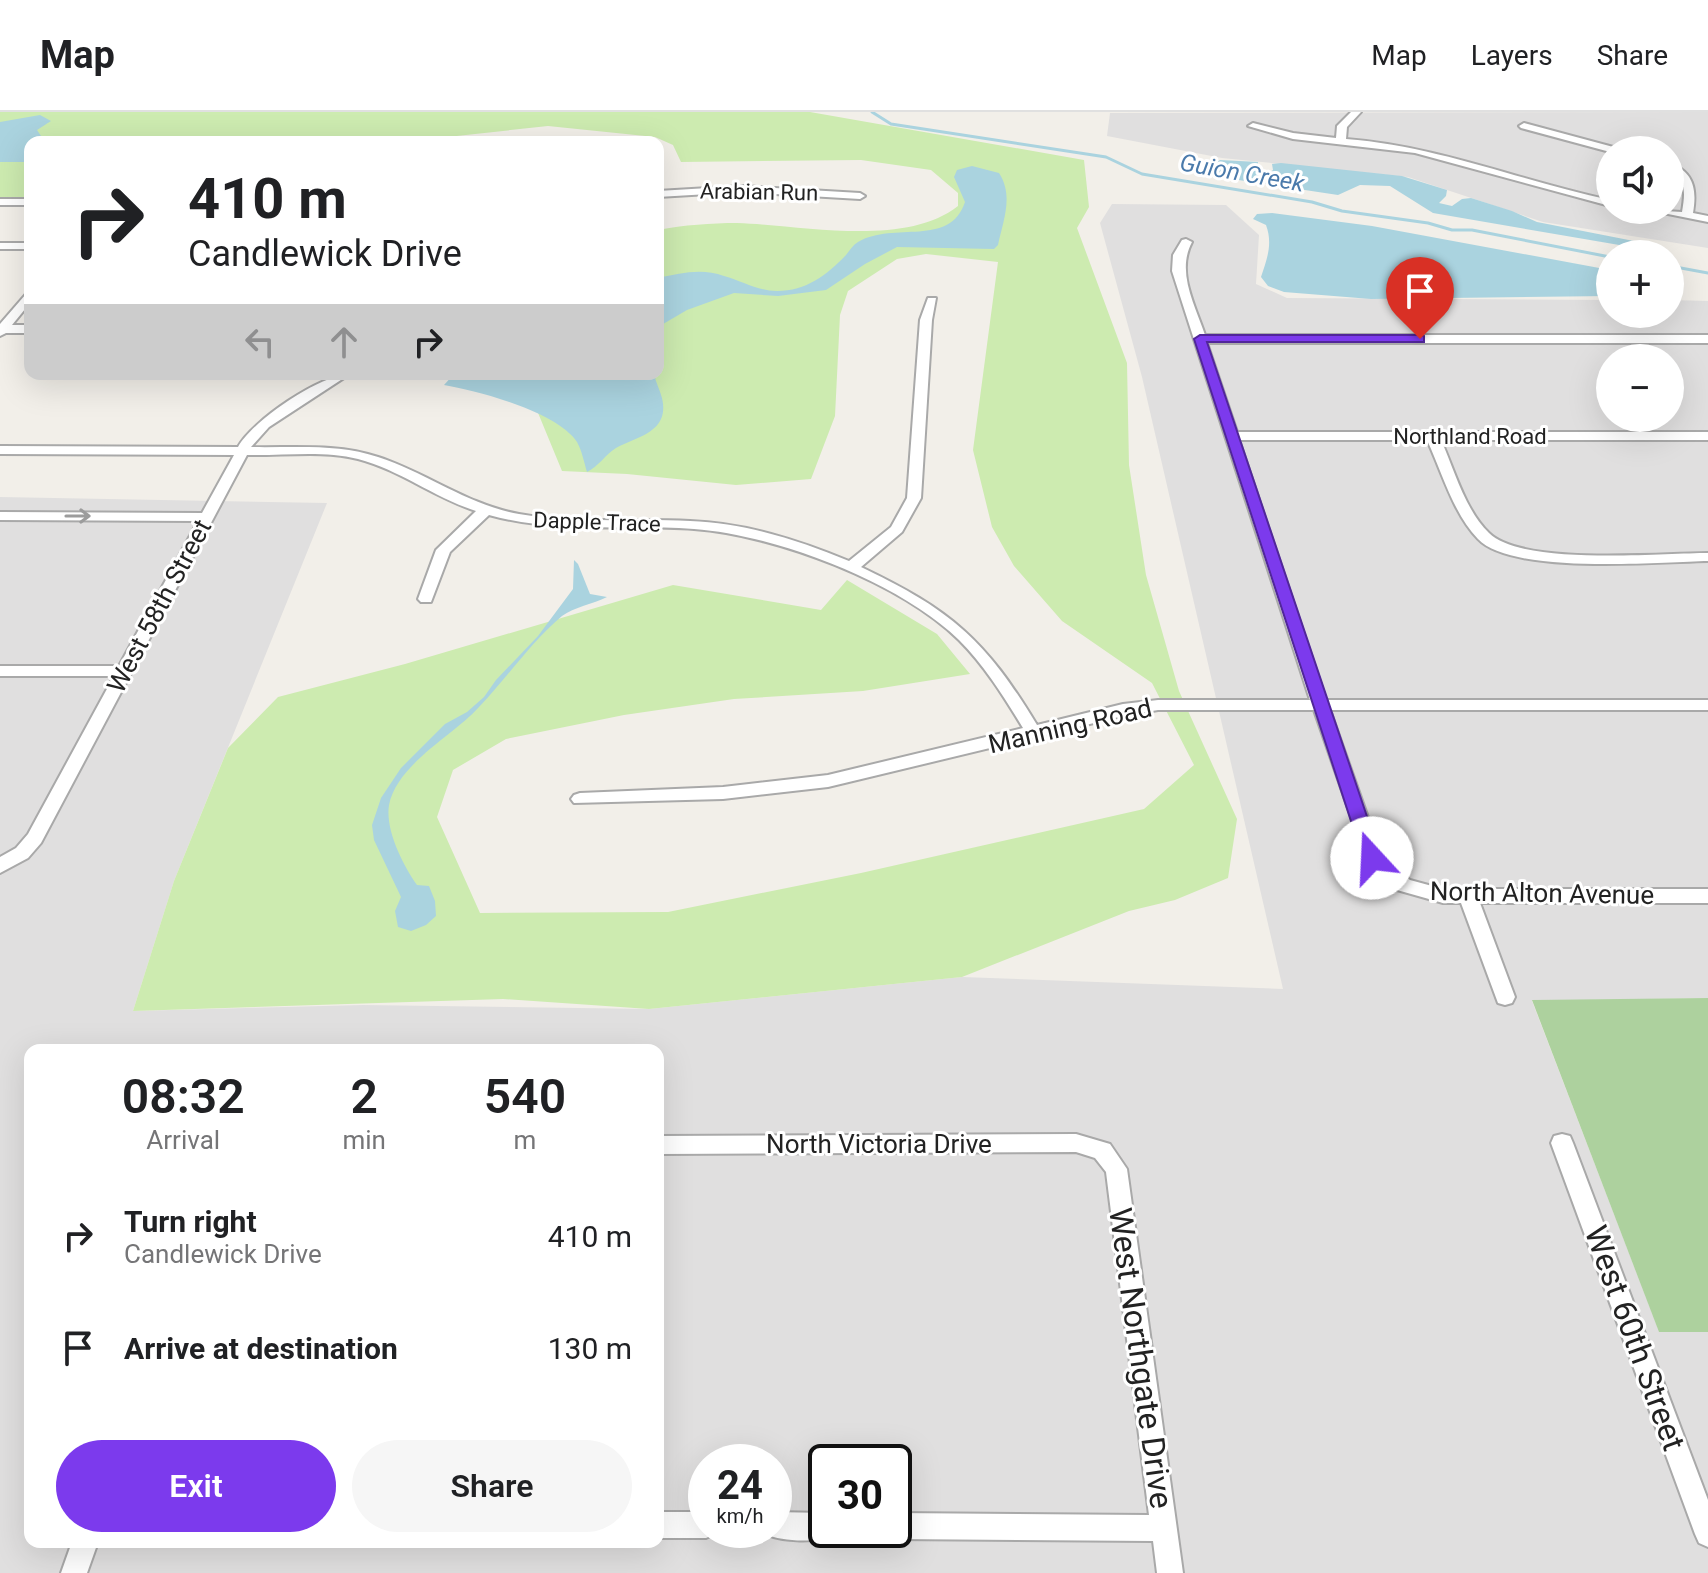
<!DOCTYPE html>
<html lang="en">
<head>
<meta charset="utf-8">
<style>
	:root { --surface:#fff; --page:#f6f6f6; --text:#202124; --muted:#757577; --line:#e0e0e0; --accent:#7c3aed }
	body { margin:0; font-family:Roboto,sans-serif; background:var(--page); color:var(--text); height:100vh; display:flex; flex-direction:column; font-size:30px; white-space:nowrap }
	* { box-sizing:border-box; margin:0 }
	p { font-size:26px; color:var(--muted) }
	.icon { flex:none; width:44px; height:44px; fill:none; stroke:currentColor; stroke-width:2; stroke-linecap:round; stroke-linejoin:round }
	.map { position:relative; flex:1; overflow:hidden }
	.panel { position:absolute; left:24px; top:932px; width:640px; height:504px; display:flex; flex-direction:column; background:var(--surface); border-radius:16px; box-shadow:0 8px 32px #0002 }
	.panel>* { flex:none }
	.banner { position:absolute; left:24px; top:24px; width:640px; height:244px; border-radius:16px; box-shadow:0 8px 32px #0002; background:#fff; color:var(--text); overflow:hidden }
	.buttons { position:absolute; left:1596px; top:24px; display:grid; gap:16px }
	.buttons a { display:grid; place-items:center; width:88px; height:88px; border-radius:50%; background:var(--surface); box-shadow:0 8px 32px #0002; font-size:40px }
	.speed { position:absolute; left:688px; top:1332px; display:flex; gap:16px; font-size:40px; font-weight:700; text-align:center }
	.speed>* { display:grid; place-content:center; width:104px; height:104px; border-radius:50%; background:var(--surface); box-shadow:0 8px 32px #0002; line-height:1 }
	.speed small { font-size:20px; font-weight:400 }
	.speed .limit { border:4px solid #111; border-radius:12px; background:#fff; color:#111 }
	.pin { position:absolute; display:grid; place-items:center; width:68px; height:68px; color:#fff; margin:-82px -34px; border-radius:50% 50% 50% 0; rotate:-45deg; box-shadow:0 0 8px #0007 }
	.pin .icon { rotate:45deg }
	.me { position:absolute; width:88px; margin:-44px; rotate:340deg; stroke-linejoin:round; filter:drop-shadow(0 0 6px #0008) }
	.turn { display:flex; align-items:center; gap:28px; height:168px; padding:0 32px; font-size:36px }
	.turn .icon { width:104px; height:104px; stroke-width:2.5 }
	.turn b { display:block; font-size:56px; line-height:68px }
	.lanes { display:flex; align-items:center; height:76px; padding:0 32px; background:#0003; justify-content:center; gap:40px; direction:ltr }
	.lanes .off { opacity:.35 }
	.eta { display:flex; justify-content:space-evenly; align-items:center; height:136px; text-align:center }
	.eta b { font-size:48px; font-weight:600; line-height:56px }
	.action { display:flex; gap:16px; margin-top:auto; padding:16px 32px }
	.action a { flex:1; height:92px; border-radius:48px; background:var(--accent); color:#fff; font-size:32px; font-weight:600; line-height:92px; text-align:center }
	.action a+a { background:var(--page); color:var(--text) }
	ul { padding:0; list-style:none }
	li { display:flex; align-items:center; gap:24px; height:112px; padding:0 32px }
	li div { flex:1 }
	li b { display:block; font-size:30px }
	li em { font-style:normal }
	header { display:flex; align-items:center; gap:48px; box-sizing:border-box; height:112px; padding:0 40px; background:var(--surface); border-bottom:2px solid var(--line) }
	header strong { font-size:38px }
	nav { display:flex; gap:44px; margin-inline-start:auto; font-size:28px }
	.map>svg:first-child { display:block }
	.residential { fill:#e0dfdf; fill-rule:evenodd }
	.grass { fill:#cdebb0 }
	.forest { fill:#add19e }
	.water { fill:#aad3df }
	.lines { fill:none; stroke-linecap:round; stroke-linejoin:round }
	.stream { stroke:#aad3df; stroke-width:3 }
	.street-casing { stroke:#a9a9a9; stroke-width:4 }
	.street { fill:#fff; fill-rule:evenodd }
	.oneway { stroke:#9c9c9c }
	.route { fill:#7c3aed; stroke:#51269a; stroke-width:2 }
	.labels { text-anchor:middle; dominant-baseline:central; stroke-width:6; stroke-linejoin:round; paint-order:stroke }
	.far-street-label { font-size:22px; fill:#222; stroke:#fff }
	.far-water-label { font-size:24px; font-style:italic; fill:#4a7aab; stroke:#fff }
	.street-label { font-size:26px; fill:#222; stroke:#fff }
	.near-street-label { font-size:32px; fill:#222; stroke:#fff }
</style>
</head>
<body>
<header>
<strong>Map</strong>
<nav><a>Map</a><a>Layers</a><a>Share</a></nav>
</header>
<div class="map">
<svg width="1708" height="1461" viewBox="0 0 1708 1461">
	<rect width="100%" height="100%" fill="#f2efe9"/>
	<!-- residential -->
	<path class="residential" d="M1708,0V136L1543,110L1408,65L1222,46L1107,24L1110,1ZM1610,38H1670V98H1610Z
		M1112,92L1226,93L1259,123L1256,172L1287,186L1610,188V202H1670V188L1708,189V886L1532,889L1659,1219L1708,1220V1461H0V385L327,391L174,769L133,899L363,893L649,897L962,865L1283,877L1142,265L1100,111ZM1610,246H1670V306H1610ZM30,938H658V1430H30ZM706,1350H774V1418H706ZM826,1350H894V1418H826Z"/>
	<!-- grass -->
	<path class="grass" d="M0,0H810L1084,48L1089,95L1077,116L1127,251L1129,353L1146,463L1179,579L1237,707L1228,766L1175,788L1129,799L962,865L649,897L503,887L133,899L174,769L228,636L278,585L405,552L673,473L821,498L847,468L937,522L970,562L863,579L734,587L624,603L506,627L453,658L437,705L480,801L668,800L861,761L1144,697L1194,653L1152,571L1062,509L1014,454L992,415L973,338L998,150L926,142L897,147L848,179L840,203L835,304L811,367L736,373L627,362L562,359L522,262H658V118C684,113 711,111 737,111C802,113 905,136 958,94V81L931,58L861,48L681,50L673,33L655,25L548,14L401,30H30V86H0Z"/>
	<!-- forest -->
	<path class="forest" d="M1708,886V1220H1659L1532,888Z"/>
	<!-- water -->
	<path class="water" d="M40,3L51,9L37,18L41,24L103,30H30V50H0V10Z
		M1220,48L1258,50V62L1267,63L1273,58L1272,52L1281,51L1402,64L1447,78L1446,84L1439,91L1452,94L1462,87L1471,86L1512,99L1537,110L1644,131L1640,135H1631L1433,101L1390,74L1360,73L1338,83L1225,66L1209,60L1212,53Z
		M972,54L999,61C1014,84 1003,109 998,133L994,137L897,135L865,152L826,178L778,184L734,181L687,198L658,215V166C681,161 702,156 724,164C742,169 758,179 777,179C806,179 827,163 846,143C850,138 853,133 858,130C894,109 950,136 965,90L954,65L957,58Z
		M1272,101L1372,114L1610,158V184L1371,187L1284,180L1268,174L1261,165C1267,147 1273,132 1266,113L1253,107L1257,102Z
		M454,262H654C656,271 660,278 662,286C670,320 638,324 616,336C605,343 599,354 587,360C584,350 582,339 577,330C557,300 479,279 444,273Z
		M574,448L578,452L590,482L607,485C593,492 574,495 562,504C531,530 507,566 479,595C454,623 397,652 389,693C385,718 403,753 417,773L429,774L435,789L436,804L426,813L411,819L398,815L395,799L401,785L374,728L372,713L381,686L401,656L445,612L467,600L484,585L496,568L538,524L573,477Z"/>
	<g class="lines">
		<!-- stream -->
		<path class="stream" d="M872,0L891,12L1106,45L1142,62L1312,90L1342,99L1428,111L1452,118H1472L1610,145
			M1670,154L1708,161"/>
		<defs>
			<path id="street" d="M1351,0H1361L1347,15L1346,27C1438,34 1521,69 1610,88V94L1415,41L1293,27L1248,14L1253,11L1293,21L1336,26L1337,14Z
				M1524,11L1617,36L1618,38L1610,40L1521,16L1519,14Z
				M1670,51C1694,60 1697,78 1693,101L1708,104V110L1648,98L1682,100C1685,82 1687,69 1670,58Z
				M742,74L860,81L865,84L860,87L742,80L658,85V79Z
				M0,87H30V93H0Z
				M1186,127L1192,130C1176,160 1195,193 1205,223H1708V231H1207L1237,320H1708V328H1441C1454,357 1465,398 1489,421C1522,454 1661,441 1708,441V449C1658,450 1512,463 1478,427C1453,401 1442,360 1427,328H1239L1326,588H1708V598H1330L1382,745L1410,768L1443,777H1708V791H1480L1515,885L1512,891L1505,893L1498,891L1461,791H1443L1397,778L1368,754L1314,598H1158L1123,604L828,675L723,687L574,691L571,687L574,683L580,681L723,675L828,663L1023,616C1004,585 985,554 959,528C899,470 776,423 694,417C625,412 557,422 489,403L450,440L431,490H421L418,487L436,438L476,399C435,386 400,358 358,347C323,338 282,344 247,343L41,731L28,746L0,761V745L16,736L28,722L114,564H0V554H119L198,409L0,408V400L202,401L234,343L0,342V334L238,335C252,309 321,262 350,262L269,315L251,335C293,336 338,331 378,345C427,361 468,393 519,402C576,412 633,406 690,409C745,411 798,428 849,449L891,415L907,386L920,208L928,186H936L932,208L921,386L902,420L861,455C951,498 985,527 1037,613L1123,592L1158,588H1310L1172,159L1173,143L1182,128Z
				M0,131H30V137H0Z
				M30,181V191L12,213H30V221H6L0,224V212L26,182Z
				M1076,1022L1110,1032L1127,1057L1183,1461H1157L1153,1429L894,1427L885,1423L883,1418H894V1401L1149,1403L1106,1060L1095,1046L1076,1040L658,1042V1024Z
				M1562,1022L1570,1024L1573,1031L1708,1388V1435L1699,1431L1695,1422L1551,1031L1554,1024Z
				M658,1400H706V1418H717L715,1422L706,1426H658Z
				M774,1400L826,1401V1418H837L835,1423C817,1431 783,1430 765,1422L763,1418H774Z
				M72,1430H98L87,1461H61Z"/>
		</defs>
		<!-- street casing -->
		<use href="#street" class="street-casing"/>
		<!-- street -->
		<use href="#street" class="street"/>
	</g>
	<!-- one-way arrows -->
	<defs><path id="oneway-shaft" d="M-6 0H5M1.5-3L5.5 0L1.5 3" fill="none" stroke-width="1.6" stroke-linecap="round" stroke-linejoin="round" transform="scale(2)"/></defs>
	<use class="oneway" href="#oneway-shaft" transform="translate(78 404)"/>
	<!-- route -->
	<path class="route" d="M1420,223L1424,224V230H1207L1381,746L1372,753L1363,746L1194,227L1200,223Z"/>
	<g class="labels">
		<!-- far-street labels -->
		<g class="far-street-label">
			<text transform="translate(759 80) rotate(1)">Arabian Run</text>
			<text x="1470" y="324">Northland Road</text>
			<text transform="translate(597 410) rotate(2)">Dapple Trace</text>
		</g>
		<!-- far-water labels -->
		<g class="far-water-label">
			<text transform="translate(1242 61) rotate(10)">Guion Creek</text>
		</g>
		<!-- street labels -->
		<g class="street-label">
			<text transform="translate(159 494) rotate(-62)">West 58th Street</text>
			<text transform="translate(1070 614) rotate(-13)">Manning Road</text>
			<text transform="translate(1542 781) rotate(1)">North Alton Avenue</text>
			<text x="879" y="1032">North Victoria Drive</text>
		</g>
		<!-- near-street labels -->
		<g class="near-street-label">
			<text transform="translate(1635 1226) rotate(70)">West 60th Street</text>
			<text transform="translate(1141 1246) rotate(82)">West Northgate Drive</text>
		</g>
	</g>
</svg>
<div class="buttons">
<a><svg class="icon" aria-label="sound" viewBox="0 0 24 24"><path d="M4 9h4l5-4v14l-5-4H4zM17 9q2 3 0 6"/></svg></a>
<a>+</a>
<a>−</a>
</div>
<div class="speed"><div>24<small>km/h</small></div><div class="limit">30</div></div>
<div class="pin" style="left:1420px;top:227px;background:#d93025"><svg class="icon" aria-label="arrive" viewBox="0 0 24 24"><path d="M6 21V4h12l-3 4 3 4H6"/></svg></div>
<svg class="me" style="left:1372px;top:746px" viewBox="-20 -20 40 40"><circle r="19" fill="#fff"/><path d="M0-13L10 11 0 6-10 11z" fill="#7c3aed"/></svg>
<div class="banner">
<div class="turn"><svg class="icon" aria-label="right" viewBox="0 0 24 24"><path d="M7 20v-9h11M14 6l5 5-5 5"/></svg><div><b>410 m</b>Candlewick Drive</div></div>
<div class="lanes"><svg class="icon off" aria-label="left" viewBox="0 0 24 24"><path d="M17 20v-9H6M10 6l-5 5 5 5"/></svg><svg class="icon off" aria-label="ahead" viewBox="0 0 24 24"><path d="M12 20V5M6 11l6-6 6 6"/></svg><svg class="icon" aria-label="right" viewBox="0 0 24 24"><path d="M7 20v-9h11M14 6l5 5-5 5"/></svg></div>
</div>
<section class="panel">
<div class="eta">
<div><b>08:32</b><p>Arrival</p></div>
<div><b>2</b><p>min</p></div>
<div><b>540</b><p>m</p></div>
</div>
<ul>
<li><svg class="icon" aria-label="right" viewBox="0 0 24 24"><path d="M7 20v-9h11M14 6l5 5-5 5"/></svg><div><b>Turn right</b><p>Candlewick Drive</p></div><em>410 m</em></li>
<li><svg class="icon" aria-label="arrive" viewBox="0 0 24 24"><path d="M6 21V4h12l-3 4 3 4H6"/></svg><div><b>Arrive at destination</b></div><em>130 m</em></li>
</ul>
<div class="action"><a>Exit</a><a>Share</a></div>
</section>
</div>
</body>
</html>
